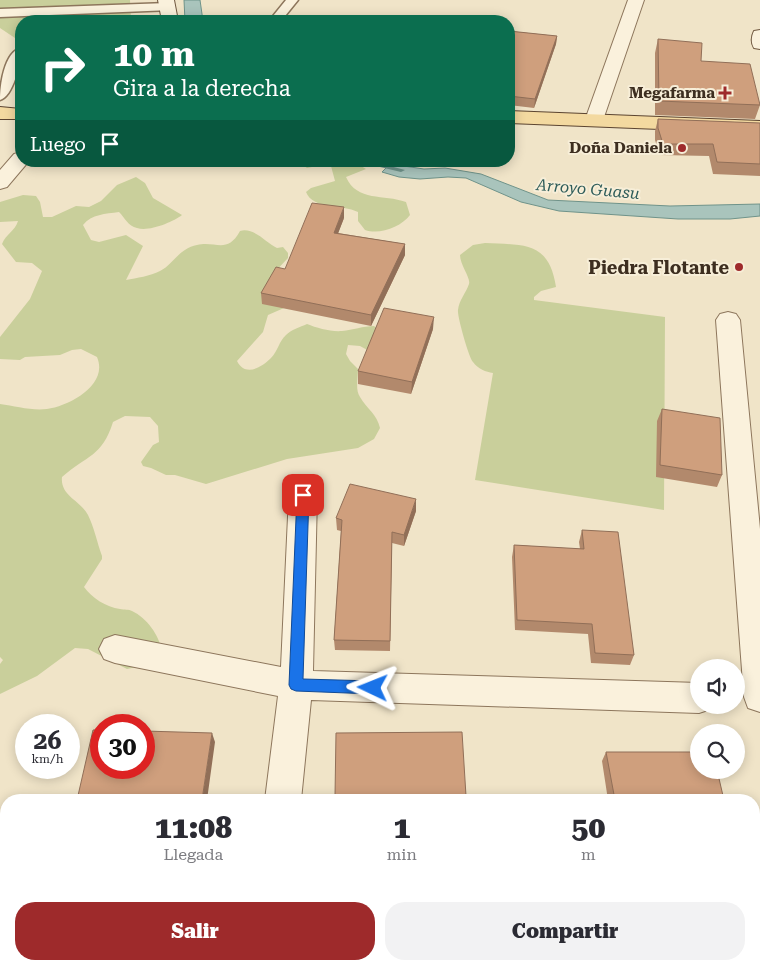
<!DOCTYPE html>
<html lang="es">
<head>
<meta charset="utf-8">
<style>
	:root { --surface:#fff; --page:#f2f2f3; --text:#2b2b33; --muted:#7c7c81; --accent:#9e2a2b }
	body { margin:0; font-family:"Roboto Serif",serif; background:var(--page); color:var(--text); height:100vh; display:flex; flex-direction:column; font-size:19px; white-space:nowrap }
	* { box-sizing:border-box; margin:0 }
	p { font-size:16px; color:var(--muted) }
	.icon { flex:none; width:28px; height:28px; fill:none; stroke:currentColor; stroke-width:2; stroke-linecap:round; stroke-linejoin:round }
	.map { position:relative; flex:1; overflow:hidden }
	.panel { position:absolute; left:0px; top:794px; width:760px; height:176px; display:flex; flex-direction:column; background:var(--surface); border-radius:20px 20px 0 0; box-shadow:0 2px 12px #0003 }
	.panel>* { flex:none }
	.guide { position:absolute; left:15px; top:15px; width:500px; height:152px; border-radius:20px; box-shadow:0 2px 12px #0003; background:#0b6e4f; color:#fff; overflow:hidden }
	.controls { position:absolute; left:690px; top:659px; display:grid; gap:10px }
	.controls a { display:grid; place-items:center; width:55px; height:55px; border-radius:50%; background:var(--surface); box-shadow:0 2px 12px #0003; font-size:25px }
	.speed { position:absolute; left:15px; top:714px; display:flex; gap:10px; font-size:25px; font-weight:700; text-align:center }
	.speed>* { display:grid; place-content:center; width:65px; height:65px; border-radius:50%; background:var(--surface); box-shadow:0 2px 12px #0003; line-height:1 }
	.speed small { font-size:12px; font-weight:400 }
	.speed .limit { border:8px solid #d22; background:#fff; color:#111 }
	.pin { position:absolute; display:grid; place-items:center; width:42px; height:42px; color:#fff; margin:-21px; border-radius:10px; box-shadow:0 2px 8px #0006 }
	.me { position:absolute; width:55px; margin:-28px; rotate:272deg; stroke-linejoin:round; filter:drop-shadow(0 0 4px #0008) }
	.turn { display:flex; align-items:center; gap:18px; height:105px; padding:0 15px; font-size:22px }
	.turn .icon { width:65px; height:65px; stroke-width:2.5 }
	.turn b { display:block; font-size:35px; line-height:42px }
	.then { display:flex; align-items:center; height:48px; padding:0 15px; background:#0003; gap:10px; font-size:19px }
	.eta { display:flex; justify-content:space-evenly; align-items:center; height:85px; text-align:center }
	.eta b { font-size:30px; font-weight:800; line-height:35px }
	.button { display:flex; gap:10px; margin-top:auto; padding:10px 15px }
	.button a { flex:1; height:58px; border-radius:20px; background:var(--accent); color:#fff; font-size:20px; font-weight:800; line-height:58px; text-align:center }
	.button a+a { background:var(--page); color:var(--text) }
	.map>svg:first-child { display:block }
	.green { fill:#c9cf9b }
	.water { fill:#a9c4bc; stroke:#6f938a }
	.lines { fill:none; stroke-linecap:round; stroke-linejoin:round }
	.stream { fill:#6f938a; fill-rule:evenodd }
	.lane-casing { stroke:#8d765c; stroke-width:3 }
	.street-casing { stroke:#8d765c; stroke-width:2 }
	.secondary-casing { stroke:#6f573f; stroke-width:2 }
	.primary-casing { stroke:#5b4430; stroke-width:2 }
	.lane { fill:#faf1dc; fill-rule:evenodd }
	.street { fill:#faf1dc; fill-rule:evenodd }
	.secondary { fill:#faf1dc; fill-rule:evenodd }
	.primary { fill:#f3d9a0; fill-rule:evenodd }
	.wall { fill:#b2896c }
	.shaded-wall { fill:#916f58 }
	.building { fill:#cf9f7d; stroke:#916f58 }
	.route { fill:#1a73e8; stroke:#114b97 }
	.poi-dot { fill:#9e2a2b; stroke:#f7eed8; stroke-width:2 }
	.labels { text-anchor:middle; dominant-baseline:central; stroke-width:4; stroke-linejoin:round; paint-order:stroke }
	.far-poi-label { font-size:15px; font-weight:bold; fill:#3d2e20; stroke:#f7eed8; text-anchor:end }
	.far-water-label { font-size:16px; font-style:italic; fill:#2f5d5a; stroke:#f7eed8 }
	.poi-label { font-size:18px; font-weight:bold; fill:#3d2e20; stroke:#f7eed8; text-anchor:end }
</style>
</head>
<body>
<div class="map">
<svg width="760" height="969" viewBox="0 0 760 969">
	<rect width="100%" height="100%" fill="#f0e4c8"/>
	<!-- green -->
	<path class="green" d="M0,0H130L131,21H21V42L0,28Z
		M297,161H353L366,169L346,177C357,202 384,194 406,202L410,215C401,227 380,235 365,230L358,221V212C342,204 313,210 306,192L311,188L335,181L331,166L327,164L307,168Z
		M136,177L145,183L153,198L182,215C173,222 149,232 137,228C128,226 125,218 119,212C105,214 92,214 83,225L91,240L99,242L126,235L143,246L126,280C137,278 150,276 160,271C174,264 178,249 197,245C215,240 227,255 240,231C254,227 266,243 277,248L283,247L288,253V258L270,277L272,287L284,308L268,315L263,332L237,361C245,377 261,368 271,358C278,351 279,341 286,335C291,330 300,327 307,324C317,328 331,332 342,331C353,330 363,326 374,326L379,330L371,352L360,346L348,345L346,354L350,361L358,369C358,378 355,390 360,397C367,409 377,414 380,428L374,439L358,448L287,459L206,484L175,475H166L151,468L143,466L141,462L153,445L159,442L158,426L150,417L125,416L113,422C102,457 87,455 62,477C60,496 80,500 88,515C94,527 97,542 102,556V559L84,587C92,598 106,607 120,609C124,610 129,609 132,611C147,618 159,635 162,651L146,665L127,669L88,649L75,648L37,676L0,694V664L3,660L0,657V404C15,406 32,411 47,409C69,406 109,385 97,357L81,349L72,350L60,355L25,357L20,360L0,359V337L30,299L42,271L32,263L16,262L2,244C6,234 15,231 18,221L0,222V202L23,195L36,196L40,202L43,217H52L76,206L89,207L101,201L117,185Z
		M485,243C524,245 549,241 556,287L541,291L534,297V300L665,317L664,510L475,480L493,373C486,372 478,369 473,362C469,358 457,316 458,310C459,300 466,293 469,284C471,278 460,265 460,255L473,245Z
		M760,922V969H736L738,964H754V926Z"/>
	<!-- water -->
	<path class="water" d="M184,0H200L203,21H185Z
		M390,164L424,169L445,168L481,174L548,200L670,206L760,204V216L730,219H678L559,211L521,202L466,178L448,177L420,179L399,177L382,172Z"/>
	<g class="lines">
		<!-- stream -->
		<path class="stream" d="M355,161H371L405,170L401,172Z"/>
		<defs>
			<path id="lane" d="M286,0H298L281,21H269Z
				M168,3L174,7L172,10L0,17V9Z
				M21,48C22,60 13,97 0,100C0,86 4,52 21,48Z"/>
			<path id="street" d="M628,0H644L603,120L601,124L594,126L587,124L585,120Z
				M21,152V161H29L7,187L0,189V170L14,154Z
				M728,312L736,314L740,320L760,529V712L748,708L744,697L716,320L720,314Z
				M303,484L313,487L317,495L313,671L699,683V705H712L711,709L699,713L311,700L301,800H265L278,696L115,663L104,659L99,649L104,639L115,635L281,667L289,495L293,487Z
				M245,964H285L284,969H244Z"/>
			<path id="secondary" d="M158,0H174L178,21H162Z
				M760,30V49L754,48C751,43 751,37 754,31Z"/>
			<path id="primary" d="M0,107L21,109V119H0Z
				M509,111L760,121V133L509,123Z"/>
		</defs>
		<!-- lane casing -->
		<use href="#lane" class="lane-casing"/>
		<!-- street casing -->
		<use href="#street" class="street-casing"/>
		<!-- secondary casing -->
		<use href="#secondary" class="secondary-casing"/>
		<!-- primary casing -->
		<use href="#primary" class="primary-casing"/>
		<!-- lane -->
		<use href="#lane" class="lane"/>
		<!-- street -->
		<use href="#street" class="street"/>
		<!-- secondary -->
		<use href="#secondary" class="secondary"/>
		<!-- primary -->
		<use href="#primary" class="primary"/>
	</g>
	<!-- wall -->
	<path class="wall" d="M509,31L557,36L556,44L534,108L509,105Z
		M658,39L701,61L760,105L755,119L655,115V53Z
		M658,119L760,123V176L713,174L709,156L660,155L655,140V131Z
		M344,218L338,233L405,244V255L371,326L262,304L261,293L285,269Z
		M433,329L411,394L358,384V371Z
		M662,409L722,475L717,487L656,477L657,421Z
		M416,511L404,546L392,543L390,651L335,650L334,640L341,531L337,530L336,518Z
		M582,530L634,655L630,665L591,663L588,634L515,630L512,557L514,545L580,549L579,542Z
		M606,752L724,800H608L602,761Z
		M335,796H466L465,800H335Z"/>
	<!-- shaded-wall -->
	<path class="shaded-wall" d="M557,36L556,44L534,108L535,99Z
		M344,207V218L334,244V233Z
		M405,244V255L371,326V315Z
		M434,317L433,329L411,394L412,382Z
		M416,499V511L404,546V535Z
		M212,733L215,742L207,800H202Z
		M157,964H163L162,969H157Z"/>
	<!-- building -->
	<path class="building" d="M509,31L557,36L535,99L509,96Z
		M658,39L702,43L701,61L750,64L760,105L659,101Z
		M658,119L760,123V164L717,162L713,144H663L658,128Z
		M312,203L344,207L334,233L405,244L371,315L261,293L276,267L285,269Z
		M384,308L434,317L412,382L358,371Z
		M662,409L720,418L722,475L660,465Z
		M350,484L416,499L404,535L392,532L390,641L334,640L342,520L336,518Z
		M582,530L618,532L634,655L595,653L592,624L517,620L514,545L584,549Z
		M93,730H101V768H144V731L212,733L202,800H77Z
		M462,732L466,796H335L336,733Z
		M606,752H699V770H717L724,800H615Z
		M79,964H157V969H79Z"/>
	<!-- route -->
	<path class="route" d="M303,490L309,495L303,679L373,681L377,683L379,688L377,692L373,694L296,691L291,689L289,685L297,495Z"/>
	<!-- markers -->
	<g class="poi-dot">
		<path d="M722.5 85.5h5v5h5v5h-5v5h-5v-5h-5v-5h5z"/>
		<circle cx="682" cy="148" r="5"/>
		<circle cx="739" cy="267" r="5"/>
	</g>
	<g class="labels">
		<!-- far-poi labels -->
		<g class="far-poi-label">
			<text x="715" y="93">Megafarma</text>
			<text x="672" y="148">Doña Daniela</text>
		</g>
		<!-- far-water labels -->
		<g class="far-water-label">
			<text transform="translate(588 189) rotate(5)">Arroyo Guasu</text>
		</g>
		<!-- poi labels -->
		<g class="poi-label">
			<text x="729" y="267">Piedra Flotante</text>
		</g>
	</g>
</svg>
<div class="controls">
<a><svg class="icon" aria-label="sound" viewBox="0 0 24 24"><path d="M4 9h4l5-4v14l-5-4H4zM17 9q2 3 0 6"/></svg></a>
<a><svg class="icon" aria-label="search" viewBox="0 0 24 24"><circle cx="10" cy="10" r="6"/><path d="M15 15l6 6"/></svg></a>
</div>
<div class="speed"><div>26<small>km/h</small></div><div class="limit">30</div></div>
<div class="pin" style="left:303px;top:495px;background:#d93025"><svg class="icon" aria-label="arrive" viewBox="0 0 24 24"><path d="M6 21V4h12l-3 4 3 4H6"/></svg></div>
<svg class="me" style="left:373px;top:688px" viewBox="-20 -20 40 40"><path d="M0-17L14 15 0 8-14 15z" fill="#1a73e8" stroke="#fff" stroke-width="4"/></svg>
<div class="guide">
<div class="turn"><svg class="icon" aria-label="right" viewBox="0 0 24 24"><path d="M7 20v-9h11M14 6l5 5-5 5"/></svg><div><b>10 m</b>Gira a la derecha</div></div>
<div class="then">Luego<svg class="icon" aria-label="arrive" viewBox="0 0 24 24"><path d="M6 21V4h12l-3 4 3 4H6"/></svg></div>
</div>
<section class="panel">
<div class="eta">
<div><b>11:08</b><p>Llegada</p></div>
<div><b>1</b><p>min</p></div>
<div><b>50</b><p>m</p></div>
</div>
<div class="button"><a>Salir</a><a>Compartir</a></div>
</section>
</div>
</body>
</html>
